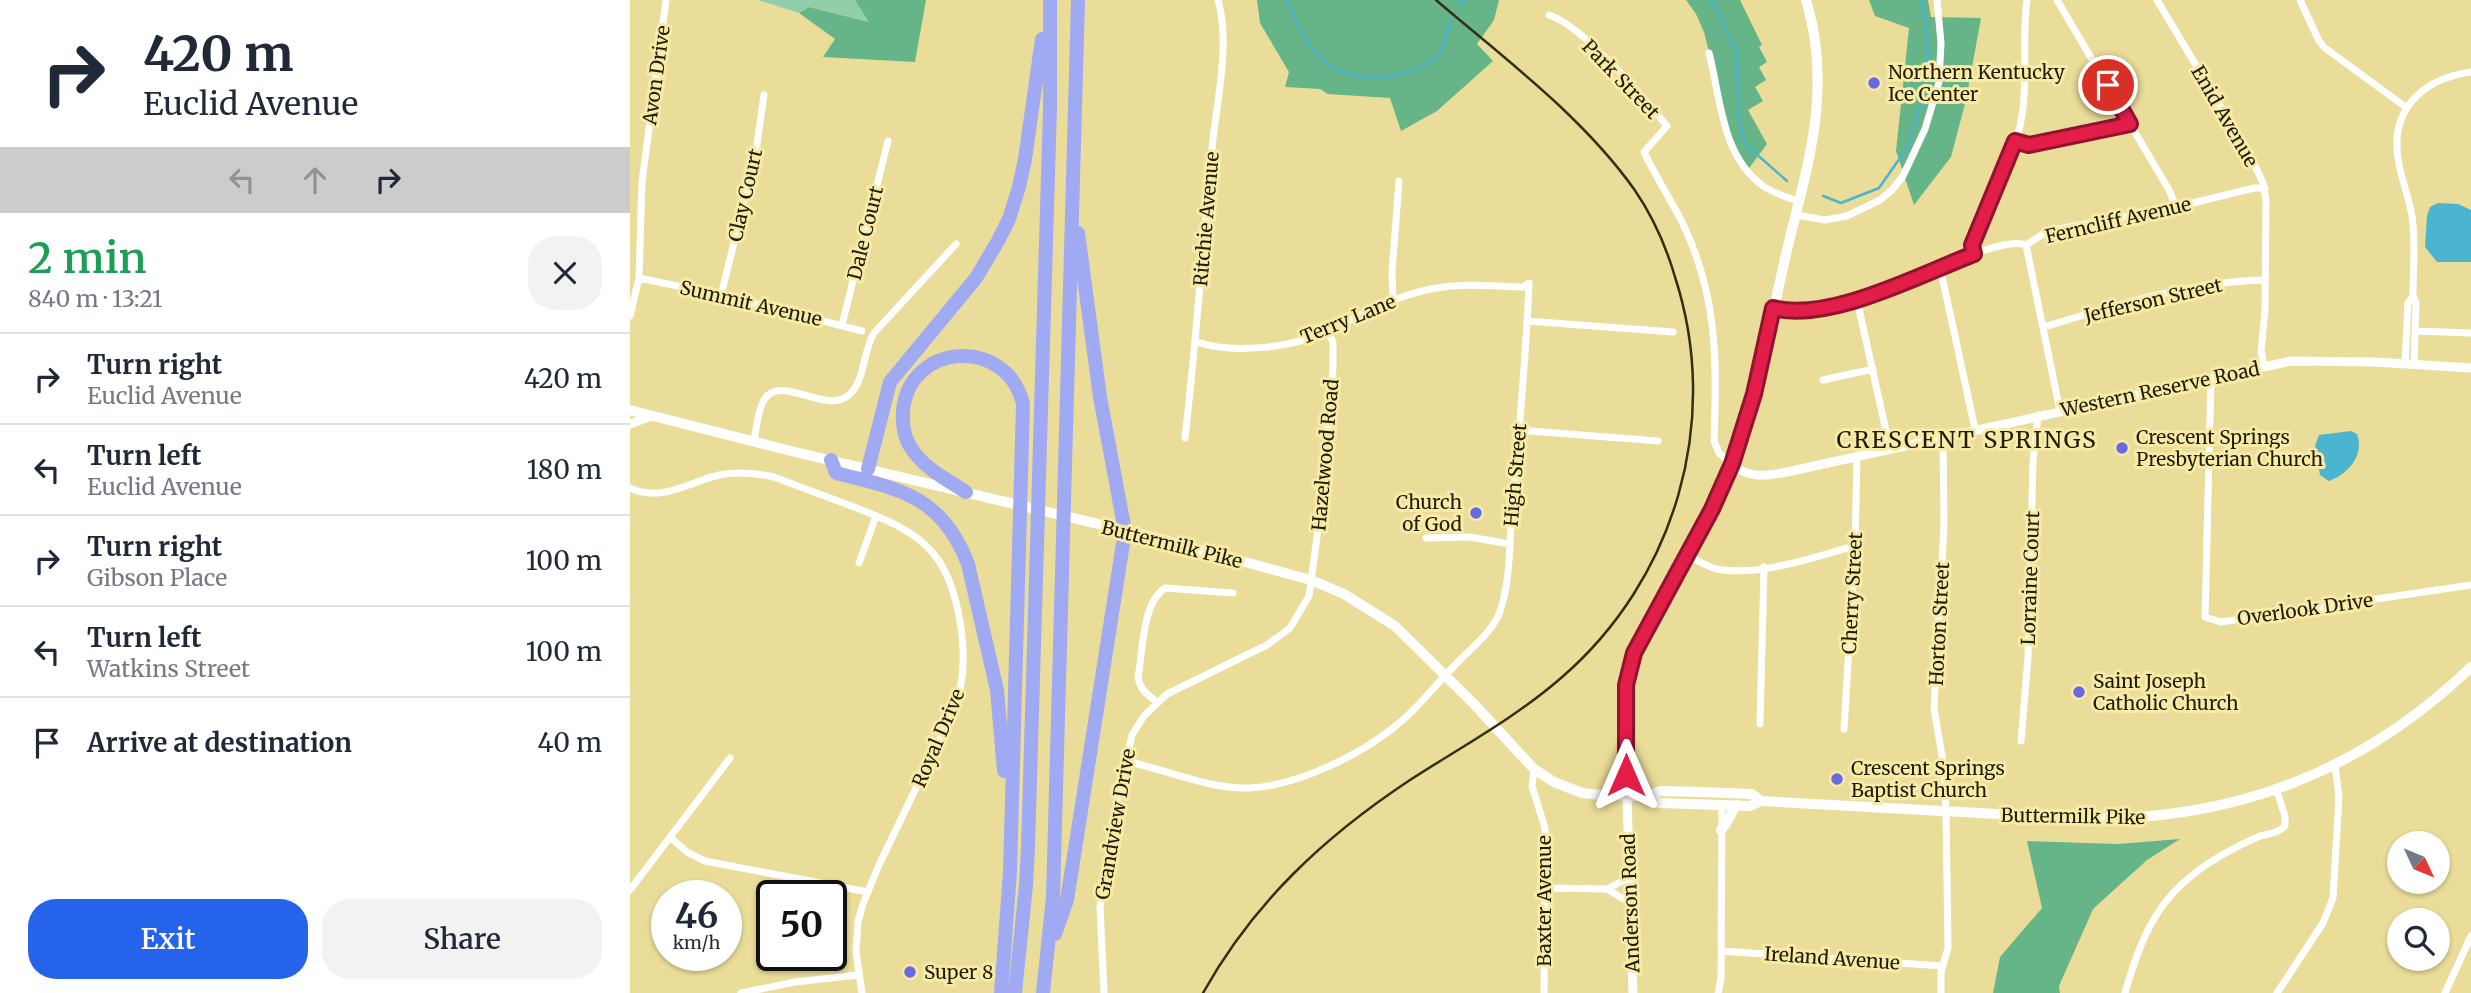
<!DOCTYPE html>
<html lang="en">
<head>
<meta charset="utf-8">
<style>
	:root { --surface:#fff; --page:#f2f2f3; --text:#1f2937; --muted:#747a83; --line:#e0e1e3; --accent:#2563eb }
	body { margin:0; font-family:Merriweather,serif; background:var(--page); color:var(--text); height:100vh; display:flex; flex-direction:column; font-size:26px; white-space:nowrap }
	* { box-sizing:border-box; margin:0 }
	p { font-size:23px; color:var(--muted) }
	.icon { flex:none; width:38px; height:38px; fill:none; stroke:currentColor; stroke-width:2; stroke-linecap:round; stroke-linejoin:round }
	.map { position:relative; flex:1; overflow:hidden }
	.drawer { display:flex; flex-direction:column; background:var(--surface); width:630px }
	.drawer>* { flex:none }
	.hud { background:#fff; color:var(--text); overflow:hidden }
	.needle { width:46px; rotate:134deg }
	.tools { position:absolute; left:1757px; top:831px; display:grid; gap:14px }
	.tools a { display:grid; place-items:center; width:63px; height:63px; border-radius:50%; background:var(--surface); box-shadow:0 2px 5px #0004; font-size:35px }
	.speed { position:absolute; left:21px; top:880px; display:flex; gap:14px; font-size:35px; font-weight:700; text-align:center }
	.speed>* { display:grid; place-content:center; width:91px; height:91px; border-radius:50%; background:var(--surface); box-shadow:0 2px 5px #0004; line-height:1 }
	.speed small { font-size:18px; font-weight:400 }
	.speed .limit { border:4px solid #111; border-radius:10px; background:#fff; color:#111 }
	.pin { position:absolute; display:grid; place-items:center; width:60px; height:60px; color:#fff; margin:-30px; border:4px solid #fff; border-radius:50%; box-shadow:0 2px 7px #0007 }
	.me { position:absolute; width:77px; margin:-38px; rotate:0deg; stroke-linejoin:round; filter:drop-shadow(0 0 5px #0008) }
	.turn { display:flex; align-items:center; gap:24px; height:147px; padding:0 28px; font-size:32px }
	.turn .icon { width:91px; height:91px; stroke-width:2.5 }
	.turn b { display:block; font-size:49px; line-height:60px }
	.lanes { display:flex; align-items:center; height:66px; padding:0 28px; background:#0003; justify-content:center; gap:35px; direction:ltr }
	.lanes .off { opacity:.35 }
	.round { display:grid; place-items:center; flex:none; width:74px; height:74px; border-radius:28px; background:var(--page) }
	.headline { display:flex; align-items:center; justify-content:space-between; height:119px; padding:0 28px }
	h1 { font-size:42px; font-weight:600; line-height:52px; color:#1e9e55 }
	.cta { display:flex; gap:14px; margin-top:auto; padding:14px 28px }
	.cta a { flex:1; height:80px; border-radius:28px; background:var(--accent); color:#fff; font-size:28px; font-weight:600; line-height:80px; text-align:center }
	.cta a+a { background:var(--page); color:var(--text) }
	ul { padding:0; list-style:none }
	li { display:flex; align-items:center; gap:21px; height:91px; padding:0 28px; border-top:2px solid var(--line) }
	li div { flex:1 }
	li b { display:block; font-size:26px }
	li em { font-style:normal }
	main { display:flex; flex:1; min-height:0 }
	.map>svg:first-child { display:block }
	.green { fill:#90cfaa }
	.forest { fill:#66b588 }
	.water { fill:#4bb4cf }
	.lines { fill:none; stroke-linecap:round; stroke-linejoin:round }
	.stream { stroke:#4bb4cf; stroke-width:2.5 }
	.minor { stroke:#fff; stroke-width:7 }
	.tertiary { stroke:#fff; stroke-width:9 }
	.secondary { stroke:#fff; stroke-width:10 }
	.motorway { stroke:#a0aaf3; stroke-width:14 }
	.rail { stroke:#352f12; stroke-width:2.5 }
	.route-casing { stroke:#92132f; stroke-width:18 }
	.route { stroke:#e11d48; stroke-width:12 }
	.poi-dot { fill:#666be4; stroke:#f8eaa7; stroke-width:2.5 }
	.labels { text-anchor:middle; dominant-baseline:central; stroke-width:6; stroke-linejoin:round; paint-order:stroke }
	.poi-label { font-size:19px; fill:#201b02; stroke:#f8eaa7; text-anchor:start }
	.street-label { font-size:19px; fill:#201b02; stroke:#f8eaa7 }
	.quarter-label { font-size:23px; letter-spacing:2px; fill:#201b02; stroke:#f8eaa7 }
</style>
</head>
<body>
<main>
<section class="drawer">
<div class="hud">
<div class="turn"><svg class="icon" aria-label="right" viewBox="0 0 24 24"><path d="M7 20v-9h11M14 6l5 5-5 5"/></svg><div><b>420 m</b>Euclid Avenue</div></div>
<div class="lanes"><svg class="icon off" aria-label="left" viewBox="0 0 24 24"><path d="M17 20v-9H6M10 6l-5 5 5 5"/></svg><svg class="icon off" aria-label="ahead" viewBox="0 0 24 24"><path d="M12 20V5M6 11l6-6 6 6"/></svg><svg class="icon" aria-label="right" viewBox="0 0 24 24"><path d="M7 20v-9h11M14 6l5 5-5 5"/></svg></div>
</div>
<div class="headline"><div><h1>2 min</h1><p>840 m · 13:21</p></div><a class="round"><svg class="icon" aria-label="close" viewBox="0 0 24 24"><path d="M6 6l12 12M18 6L6 18"/></svg></a></div>
<ul>
<li><svg class="icon" aria-label="right" viewBox="0 0 24 24"><path d="M7 20v-9h11M14 6l5 5-5 5"/></svg><div><b>Turn right</b><p>Euclid Avenue</p></div><em>420 m</em></li>
<li><svg class="icon" aria-label="left" viewBox="0 0 24 24"><path d="M17 20v-9H6M10 6l-5 5 5 5"/></svg><div><b>Turn left</b><p>Euclid Avenue</p></div><em>180 m</em></li>
<li><svg class="icon" aria-label="right" viewBox="0 0 24 24"><path d="M7 20v-9h11M14 6l5 5-5 5"/></svg><div><b>Turn right</b><p>Gibson Place</p></div><em>100 m</em></li>
<li><svg class="icon" aria-label="left" viewBox="0 0 24 24"><path d="M17 20v-9H6M10 6l-5 5 5 5"/></svg><div><b>Turn left</b><p>Watkins Street</p></div><em>100 m</em></li>
<li><svg class="icon" aria-label="arrive" viewBox="0 0 24 24"><path d="M6 21V4h12l-3 4 3 4H6"/></svg><div><b>Arrive at destination</b></div><em>40 m</em></li>
</ul>
<div class="cta"><a>Exit</a><a>Share</a></div>
</section>
<div class="map">
<svg width="1841" height="993" viewBox="0 0 1841 993">
	<rect width="100%" height="100%" fill="#eadd9a"/>
	<!-- green -->
	<path class="green" d="M128,0H225L240,22L179,7L169,13Z"/>
	<!-- forest -->
	<path class="forest" d="M225,0H296L285,62L193,57L205,39L169,13L179,7L239,22Z
		M627,0H869L864,20L847,44L863,61L807,111L771,131L760,98L698,94L690,89L655,87L659,72L630,23Z
		M1056,0H1110L1132,45L1129,47L1137,62L1129,67L1136,80L1125,87L1133,101L1118,110L1137,144L1117,171L1105,154L1074,32L1066,14Z
		M1239,0H1298L1301,17L1351,18L1336,100L1321,157L1284,205L1266,151L1279,28L1245,16Z
		M1550,839L1517,860L1463,909L1429,986L1430,993H1363L1370,957L1412,908L1397,841L1488,844Z"/>
	<!-- water -->
	<path class="water" d="M1808,203L1828,204L1841,210V262H1807L1795,247L1797,216L1800,207Z
		M1721,431L1727,434C1735,455 1718,474 1699,481L1690,475L1685,446L1689,435Z"/>
	<g class="lines">
		<!-- stream -->
		<path class="stream" d="M657,0C666,22 677,49 697,64C726,86 784,80 809,54C815,48 818,26 821,18
			M1080,0L1086,7L1107,55L1109,118L1114,143L1157,181
			M829,5L834,0
			M1193,196L1211,203L1249,188L1277,148L1298,81L1297,25L1290,0"/>
		<!-- minor -->
		<path class="minor" d="M1427,0L1539,190L1546,207
			M1527,0L1622,159L1633,183L1636,200L1635,311L1631,351L1634,366
			M1670,0L1689,41L1695,48L1777,108
			M919,15C952,25 1014,98 1037,126L1014,152C1026,177 1041,200 1053,224C1088,297 1087,362 1084,441L1089,453L1102,464
			M1079,53C1091,99 1091,155 1133,186C1143,193 1156,197 1168,201
			M1385,141L1399,145L1501,124
			M1165,215L1195,220L1217,216L1250,200L1262,190L1273,176L1295,129L1309,82L1311,43L1307,0
			M1396,245L1430,411
			M1344,254C1339,228 1379,162 1388,134C1400,93 1391,42 1397,0
			M1310,267L1345,429
			M9,278L91,295L232,331
			M91,295L125,158L134,95
			M763,300L762,272L769,181
			M1227,300L1260,449
			M1143,308C1178,317 1231,301 1264,288C1290,278 1372,235 1396,245L1418,231L1546,207L1624,188H1635
			M0,316L9,278L12,182L36,0
			M897,321L1043,332
			M212,325L258,141
			M1414,327C1483,306 1562,281 1634,280
			M1785,331L1841,333
			M1775,364L1778,303L1783,296
			M1784,365L1786,303L1783,296C1783,270 1786,242 1782,216C1779,198 1772,181 1769,164C1758,110 1792,79 1841,72
			M1581,379L1575,617L1591,622L1841,585
			M1193,380L1243,369
			M889,430L1028,441
			M555,438C566,342 573,246 582,149C586,104 601,44 588,0
			M124,442C126,430 127,416 132,404C146,370 191,413 216,397C236,384 232,352 244,333L326,244
			M0,488C31,503 59,482 89,475C108,471 125,473 144,477C170,487 197,497 224,507C289,532 317,548 330,621C335,650 335,677 326,705L248,867L233,904L228,922L226,951L232,993
			M796,538L840,537L879,544
			M1057,555C1067,560 1080,569 1092,570C1135,575 1183,557 1225,546
			M229,563L246,516
			M527,702C518,695 510,690 508,677C513,651 512,603 535,588L603,593
			M1130,724L1134,567
			M1214,729L1225,546L1227,457
			M1391,741L1398,657L1403,461L1408,415
			M495,761C535,769 577,789 619,788C667,786 731,755 768,724C790,706 807,683 827,663C842,647 863,632 870,611C881,579 879,543 882,511C889,435 896,359 899,283L893,287C858,286 826,282 792,291C756,300 726,318 693,333C660,348 601,354 567,342
			M904,769L902,786L915,828L914,993
			M40,837L57,852L75,861L238,892
			M914,888L977,889L1000,903
			M977,889L998,878
			M0,890L100,758
			M1091,951L1313,966
			M111,993L165,982L228,975
			M474,993L470,907L490,787L502,735L514,716L537,694L637,645L660,628L679,596L689,522L703,368V342L697,331
			M1088,993L1091,979L1092,804
			M1311,993V972L1318,948L1316,812L1314,768L1304,708L1314,525L1313,436
			M1495,993C1515,923 1535,885 1601,850C1610,845 1621,840 1630,836C1640,833 1647,834 1655,826V816L1646,789
			M1647,993L1693,923L1703,898L1709,797L1705,765
			M1815,993L1841,936"/>
		<!-- tertiary -->
		<path class="tertiary" d="M0,424L21,416
			M1102,464C1119,479 1136,476 1157,472L1661,361L1745,362L1841,368
			M997,796L1003,993"/>
		<!-- secondary -->
		<path class="secondary" d="M0,410L161,451L527,538L681,580L714,594L765,626L843,703L904,769L924,782L952,793L971,795L1018,796L1031,791L1071,792L1122,794L1131,801
			M997,796L996,686L1004,653C1033,596 1069,543 1094,484C1125,410 1139,328 1157,250C1168,203 1185,147 1187,99C1189,66 1186,32 1176,0
			M1018,796L1029,803L1120,806L1131,801L1457,819C1608,819 1731,772 1841,667
			M1091,830C1099,822 1100,813 1107,805"/>
		<!-- motorway -->
		<path class="motorway" d="M201,460L206,473C270,489 312,496 338,564L367,690L374,771
			M238,469L260,382L346,278L368,241L379,219L389,187L395,159L412,39
			M336,492C318,480 297,470 284,452C275,441 272,426 273,411C279,342 377,336 393,404L380,872L371,993
			M425,934L437,900L495,531L470,397L448,233
			M385,993L396,885L398,847L420,108V0
			M413,993L423,897L448,0"/>
		<!-- rail -->
		<path class="rail" d="M573,993C624,902 694,837 780,780C831,747 885,718 931,678C1045,580 1092,421 1045,277C1036,246 1022,215 1004,189C951,115 875,59 806,0"/>
	</g>
	<g class="lines">
		<defs>
			<path id="route" d="M996,775V685L1004,653L1082,509L1102,464L1124,394L1143,308C1199,323 1291,274 1344,254L1342,245L1385,141L1399,145L1500,124L1478,85"/>
		</defs>
		<!-- route casing -->
		<use href="#route" class="route-casing"/>
		<!-- route -->
		<use href="#route" class="route"/>
	</g>
	<!-- markers -->
	<g class="poi-dot">
		<circle cx="1244" cy="83" r="7"/>
		<circle cx="1492" cy="448" r="7"/>
		<circle cx="846" cy="513" r="7"/>
		<circle cx="1449" cy="692" r="7"/>
		<circle cx="1207" cy="779" r="7"/>
		<circle cx="280" cy="972" r="7"/>
	</g>
	<g class="labels">
		<!-- poi labels -->
		<g class="poi-label">
			<text x="1258" y="72">Northern Kentucky<tspan x="1258" dy="22">Ice Center</tspan></text>
			<text x="1506" y="437">Crescent Springs<tspan x="1506" dy="22">Presbyterian Church</tspan></text>
			<text x="832" y="502" text-anchor="end">Church<tspan x="832" dy="22">of God</tspan></text>
			<text x="1463" y="681">Saint Joseph<tspan x="1463" dy="22">Catholic Church</tspan></text>
			<text x="1221" y="768">Crescent Springs<tspan x="1221" dy="22">Baptist Church</tspan></text>
			<text x="294" y="972">Super 8</text>
		</g>
		<!-- street labels -->
		<g class="street-label">
			<text transform="translate(26 75) rotate(-82)">Avon Drive</text>
			<text transform="translate(991 79) rotate(46)">Park Street</text>
			<text transform="translate(1595 116) rotate(60)">Enid Avenue</text>
			<text transform="translate(115 195) rotate(-77)">Clay Court</text>
			<text transform="translate(576 219) rotate(-85)">Ritchie Avenue</text>
			<text transform="translate(1488 220) rotate(-13)">Ferncliff Avenue</text>
			<text transform="translate(235 233) rotate(-76)">Dale Court</text>
			<text transform="translate(1523 300) rotate(-13)">Jefferson Street</text>
			<text transform="translate(121 303) rotate(13)">Summit Avenue</text>
			<text transform="translate(718 319) rotate(-22)">Terry Lane</text>
			<text transform="translate(1530 389) rotate(-12)">Western Reserve Road</text>
			<text transform="translate(695 455) rotate(-85)">Hazelwood Road</text>
			<text transform="translate(885 475) rotate(-85)">High Street</text>
			<text transform="translate(542 544) rotate(14)">Buttermilk Pike</text>
			<text transform="translate(1400 578) rotate(-88)">Lorraine Court</text>
			<text transform="translate(1222 593) rotate(-87)">Cherry Street</text>
			<text transform="translate(1675 609) rotate(-8)">Overlook Drive</text>
			<text transform="translate(1309 624) rotate(-87)">Horton Street</text>
			<text transform="translate(308 738) rotate(-67)">Royal Drive</text>
			<text transform="translate(1443 816) rotate(1)">Buttermilk Pike</text>
			<text transform="translate(485 824) rotate(-80)">Grandview Drive</text>
			<text transform="translate(914 901) rotate(-90)">Baxter Avenue</text>
			<text transform="translate(1000 903) rotate(-92)">Anderson Road</text>
			<text transform="translate(1202 958) rotate(4)">Ireland Avenue</text>
		</g>
		<!-- quarter labels -->
		<g class="quarter-label">
			<text x="1337" y="439">CRESCENT SPRINGS</text>
		</g>
	</g>
</svg>
<div class="tools">
<a><svg class="needle" viewBox="-14 -14 28 28"><path d="M0-13l5 13h-10z" fill="#e53935"/><path d="M0 13l5-13h-10z" fill="#747a83"/></svg></a>
<a><svg class="icon" aria-label="search" viewBox="0 0 24 24"><circle cx="10" cy="10" r="6"/><path d="M15 15l6 6"/></svg></a>
</div>
<div class="speed"><div>46<small>km/h</small></div><div class="limit">50</div></div>
<div class="pin" style="left:1478px;top:85px;background:#d93025"><svg class="icon" aria-label="arrive" viewBox="0 0 24 24"><path d="M6 21V4h12l-3 4 3 4H6"/></svg></div>
<svg class="me" style="left:996px;top:775px" viewBox="-20 -20 40 40"><path d="M0-17L14 15 0 8-14 15z" fill="#e11d48" stroke="#fff" stroke-width="4"/></svg>
</div>
</main>
</body>
</html>
